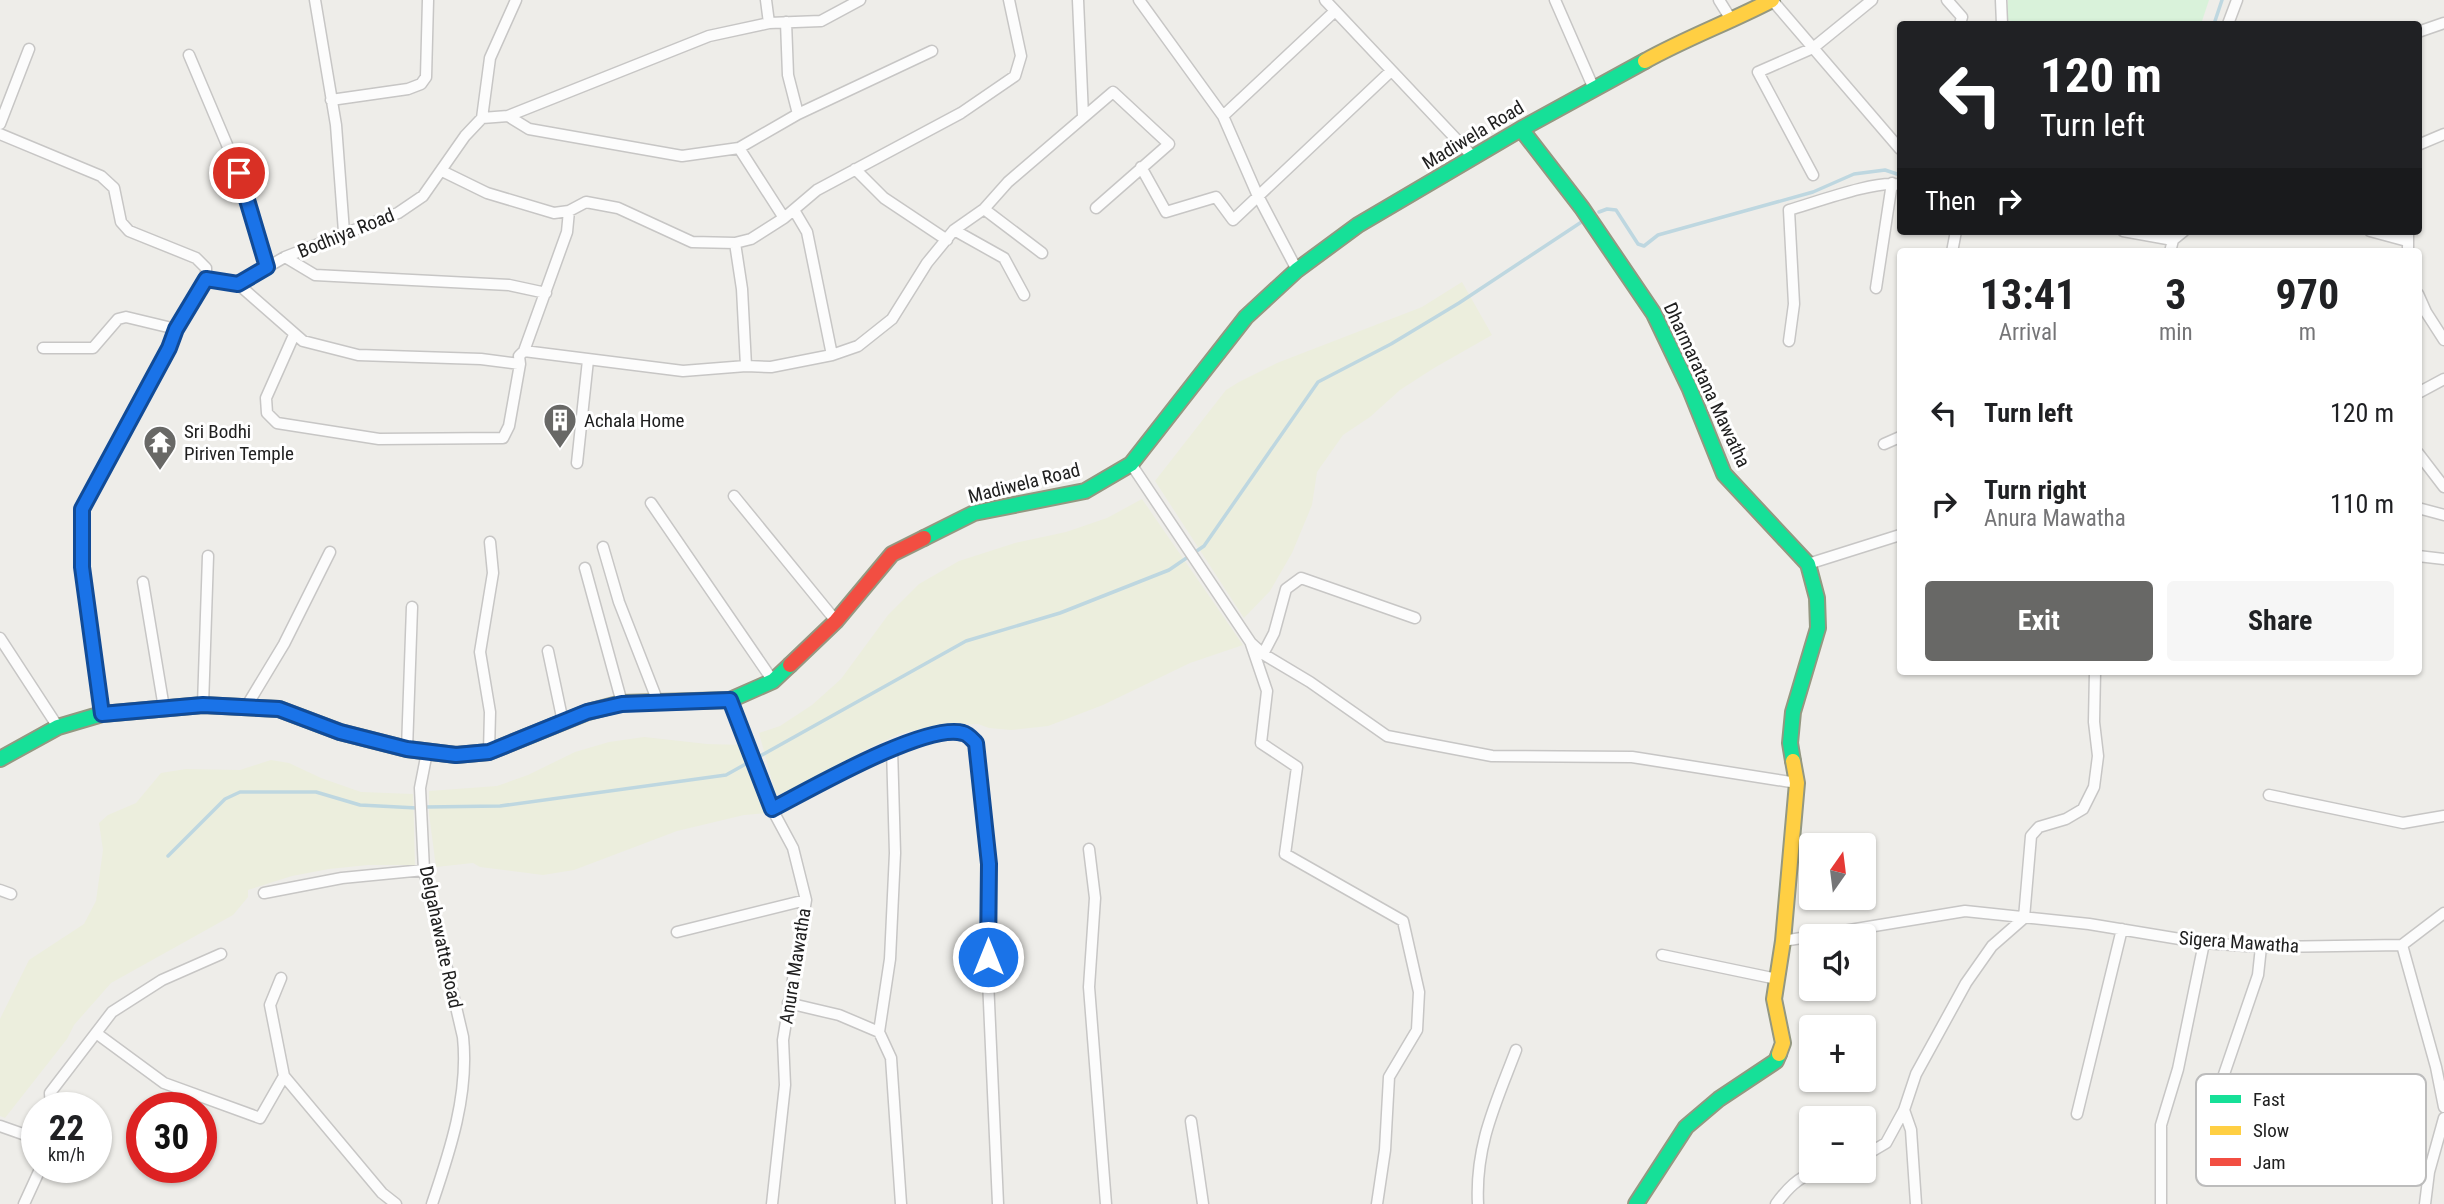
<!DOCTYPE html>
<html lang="en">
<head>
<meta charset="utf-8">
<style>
	:root { --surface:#fff; --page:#f6f6f6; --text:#202124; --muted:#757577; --accent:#686866 }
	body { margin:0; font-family:"Roboto Condensed",sans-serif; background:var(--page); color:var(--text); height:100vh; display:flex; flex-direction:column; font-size:26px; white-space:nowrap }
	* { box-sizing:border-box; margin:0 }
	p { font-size:23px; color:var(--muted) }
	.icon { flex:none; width:38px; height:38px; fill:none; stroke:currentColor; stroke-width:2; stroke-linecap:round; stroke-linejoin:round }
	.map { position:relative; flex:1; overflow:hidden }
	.details { position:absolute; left:1897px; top:248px; width:525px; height:427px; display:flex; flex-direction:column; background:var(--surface); border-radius:7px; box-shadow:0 2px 5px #0004 }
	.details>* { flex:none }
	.hud { position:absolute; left:1897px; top:21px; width:525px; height:214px; border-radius:7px; box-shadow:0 2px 5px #0004; background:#202124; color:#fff; overflow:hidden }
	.needle { width:46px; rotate:14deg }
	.buttons { position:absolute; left:1799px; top:833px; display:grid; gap:14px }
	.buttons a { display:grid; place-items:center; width:77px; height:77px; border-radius:7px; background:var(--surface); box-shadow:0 2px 5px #0004; font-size:35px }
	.speed { position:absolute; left:21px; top:1092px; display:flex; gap:14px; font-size:35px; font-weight:700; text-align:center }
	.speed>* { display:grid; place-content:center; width:91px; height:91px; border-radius:50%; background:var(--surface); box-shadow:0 2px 5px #0004; line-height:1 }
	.speed small { font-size:18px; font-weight:400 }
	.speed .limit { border:10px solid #d22; background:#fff; color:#111 }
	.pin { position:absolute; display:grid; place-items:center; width:60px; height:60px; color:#fff; margin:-30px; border:4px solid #fff; border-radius:50%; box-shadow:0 2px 7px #0007 }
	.me { position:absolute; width:77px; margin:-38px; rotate:0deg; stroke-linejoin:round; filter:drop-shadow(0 0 5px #0008) }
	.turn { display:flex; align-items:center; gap:24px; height:147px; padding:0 28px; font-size:32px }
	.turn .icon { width:91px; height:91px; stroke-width:2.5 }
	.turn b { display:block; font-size:49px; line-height:60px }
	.then { display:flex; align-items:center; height:66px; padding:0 28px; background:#0003; gap:14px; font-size:26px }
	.eta { display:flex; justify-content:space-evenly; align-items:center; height:119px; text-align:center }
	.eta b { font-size:42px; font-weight:700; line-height:49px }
	.primary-button { display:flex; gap:14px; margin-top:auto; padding:14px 28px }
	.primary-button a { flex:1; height:80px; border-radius:7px; background:var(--accent); color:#fff; font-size:28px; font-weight:700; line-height:80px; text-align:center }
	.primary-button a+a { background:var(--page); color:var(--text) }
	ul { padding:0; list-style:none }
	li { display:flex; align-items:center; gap:21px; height:91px; padding:0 28px }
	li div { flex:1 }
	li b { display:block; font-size:26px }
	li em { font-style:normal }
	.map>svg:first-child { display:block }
	.farmland { fill:#eceedd }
	.park { fill:#d9f2da }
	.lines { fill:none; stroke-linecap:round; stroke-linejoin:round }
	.stream { stroke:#bed7e0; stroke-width:3.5 }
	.street-casing { stroke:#c7c6c5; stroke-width:13 }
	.fast-casing { stroke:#949881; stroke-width:18 }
	.slow-casing { stroke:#949881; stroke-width:18 }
	.jam-casing { stroke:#949881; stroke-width:18 }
	.street { stroke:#fcfcfc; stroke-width:10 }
	.fast { stroke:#16e098; stroke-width:14 }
	.slow { stroke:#ffcf43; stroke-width:14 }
	.jam { stroke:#f24e42; stroke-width:14 }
	.route-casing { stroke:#114b97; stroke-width:18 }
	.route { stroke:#1a73e8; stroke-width:12 }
	.labels { text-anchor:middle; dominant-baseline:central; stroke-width:6; stroke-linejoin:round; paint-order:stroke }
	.street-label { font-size:19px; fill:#202020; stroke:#fff }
	.poi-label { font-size:19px; fill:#202020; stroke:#fff; text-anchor:start }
	.key { fill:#fff; stroke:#bcbcbc; stroke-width:2 }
	.key-label { font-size:19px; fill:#202020 }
</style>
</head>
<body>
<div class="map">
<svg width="2444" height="1204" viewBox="0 0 2444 1204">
	<rect width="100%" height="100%" fill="#eeede9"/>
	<!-- farmland -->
	<path class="farmland" d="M1462,282L1492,335L1434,368L1400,390L1370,417L1343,435L1317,472L1312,505L1292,553L1270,591L1244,618L1155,481L1226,390L1239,382L1277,363L1422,307Z
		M1142,499L1243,645L1190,663L1103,705L1048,726L1011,730L989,728L978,724L937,725L899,734L865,750L825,774L776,796L759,733L780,726L812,705L841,679L888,615L919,584L959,561L1015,543L1066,532L1107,518Z
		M644,737L707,744L743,745L768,813L744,815L677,831L574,870L543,875L480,867L473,863L436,867L429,814V791L497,786L528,775L575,752L609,742Z
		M271,760L289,763L321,778L361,792L413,794L415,865H368L329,869L292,876L248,890V897L233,915L111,983L74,1025L67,1039L5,1118L0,1116V1019L29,960L84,924L96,901L103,850L99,823L108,815L136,803L161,773L186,769L240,770Z"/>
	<!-- park -->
	<path class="park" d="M2008,0H2209L2201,24H2031L2006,20Z"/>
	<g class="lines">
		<!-- stream -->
		<path class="stream" d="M2214,24L2222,0
			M1599,212L1607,209L1616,210L1638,244L1644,246L1658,235L1813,192L1854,174L1885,170L1900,175
			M426,807L500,806L726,775L966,641L1060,613L1169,570L1204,546L1318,382L1391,344L1459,303L1586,219
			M168,856L225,799L240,792H316L360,805L417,808"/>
		<defs>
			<path id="street" d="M315,0L336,125L344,232
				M766,0L769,23
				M1078,0L1083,116
				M1139,0L1223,116L1257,194L1297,270
				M1325,0L1474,158
				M1555,0L1594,89
				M1719,0L1732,21
				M1772,0L1900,149
				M1947,0L1962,17L1960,24
				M2001,0L2002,24
				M786,22L788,75L798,114
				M2228,24L2237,0
				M2418,32L2444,23
				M189,55L239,173L267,267
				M331,100L408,89L421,84L426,77L428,0
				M508,116L529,129L682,156L739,148L798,114L932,51
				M1223,116L1335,11
				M482,118L490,58L516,0
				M0,124L29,49
				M0,134L101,176L114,188L121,222L129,231L196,258L206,268V279
				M2418,145L2444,134
				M739,148L784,218
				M1141,167L1166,212L1216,197L1233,220L1391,71
				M855,169L884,198L947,240
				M442,171L487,193L554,213L569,211L586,202L618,208L692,242L735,243L751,239L784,218L817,190L961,113L1015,76L1021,56L1009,0
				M1813,175L1758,72L1813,48L1872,0
				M984,209L1042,253
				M794,210L807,232L832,355
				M954,230L1004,258L1024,295
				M2123,231L2173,240
				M2370,231L2407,241
				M2408,231V252
				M735,243L742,289L746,366
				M1952,252L1956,231
				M2170,252L2173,240L2184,231
				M285,257L315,275L509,285L546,293
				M238,284L303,341L358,355L481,359L520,364L519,356L524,351L683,371L746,366L771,367L832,355L858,346L892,319L927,263L954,230L984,209L1008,182L1113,92L1169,144L1096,208
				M1876,288L1892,183
				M2418,294L2426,312L2444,340
				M294,335L266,398L267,413L277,423L379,439L503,438L509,426L520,364
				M1789,341L1794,304L1789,210C1814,203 1878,179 1900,185
				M43,348H93L118,319L126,317L176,329
				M524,351L567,232L569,211
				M2418,393L2444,379
				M1884,444L1900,437
				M2418,453L2444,487
				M577,463L588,360
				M1131,464L1251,643L1263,654L1310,682L1387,736L1492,756L1632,757L1797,783
				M734,496L836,621
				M651,503L773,681
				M2418,508L2444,515
				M603,547L619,602L658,702
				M2418,556L2444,559
				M1808,564L1900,535
				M585,568L622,703
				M143,582L164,708
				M0,638L58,727
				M1251,644L1267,691L1261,743L1297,767L1285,854L1403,921L1419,992L1417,1030L1389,1077L1385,1150L1377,1204
				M548,651L563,722
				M1263,654L1274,633L1286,589L1301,578L1415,618
				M730,700L772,809L793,848L806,900L783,1040L785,1085L772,1204
				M203,705L208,556
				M246,707L284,644L330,552
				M102,714L83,567L82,509L169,348L176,329L206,279L238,284L285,257L398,213L423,196L465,136L482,118L508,116L709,36L769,23L821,21L860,0
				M892,748L939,733H964L976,743L989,864L988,980L998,1204
				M407,749L412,607
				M427,752L420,788L424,870L463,1037C469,1094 450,1151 432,1204
				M489,752L490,712L480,652L493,573L490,542
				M2269,795L2403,823L2444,816
				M772,809L892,748L895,853L890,959L879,1032L891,1058L901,1204
				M1089,849L1095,898L1089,987L1106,1204
				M0,890L11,894
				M264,893L342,878L424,870
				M677,932L806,900
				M1783,941L1965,911L2089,924L2204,943L2261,947L2402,945L2444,913
				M2402,945L2436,1067L2444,1107
				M1662,955L1777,979
				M788,1003L839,1015L879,1032
				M96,1033L164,1083L260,1118L284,1076L270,1005L281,978
				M284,1076L382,1193L396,1204
				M2221,1083L2258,975L2261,947
				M51,1108L50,1093L112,1012L162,980L221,954
				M1904,1110L1911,1130L1916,1204
				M2077,1114L2122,929
				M1191,1121L1203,1204
				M0,1126L37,1139
				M2300,1139L2347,1162L2398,1170L2429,1172
				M1864,1156L1886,1143L1904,1110L1916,1074L1966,983L1992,946L2024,918L2031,836L2039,827L2066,819L2083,809L2094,787L2098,756L2094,722L2095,672
				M24,1204L41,1167
				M1478,1204C1475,1145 1496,1103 1516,1050
				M1776,1204C1787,1189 1798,1177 1817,1171
				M2161,1204V1125L2178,1069L2204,943
				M2425,1204L2429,1172L2444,1118"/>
			<path id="fast" d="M1521,129L1582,208L1654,314L1689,387L1724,474L1808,564L1817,598L1818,628L1793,712L1790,743L1793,761
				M924,538L974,513L1085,491L1131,464L1246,317L1297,270L1358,225L1521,129L1645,61
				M0,759L58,727L102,714L203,705L279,709L340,732L407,749L456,755L489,752L588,712L622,703L730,700L773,681L790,665
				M1636,1204L1686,1127L1719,1099L1776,1061L1779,1054"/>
			<path id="slow" d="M1645,61C1686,38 1730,22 1772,0
				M1779,1054L1783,1043L1774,999L1783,941L1797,783L1793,761"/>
			<path id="jam" d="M790,665L836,621L892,554L924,538"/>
		</defs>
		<!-- street casing -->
		<use href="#street" class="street-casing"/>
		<!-- fast casing -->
		<use href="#fast" class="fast-casing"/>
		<!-- slow casing -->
		<use href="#slow" class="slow-casing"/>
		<!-- jam casing -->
		<use href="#jam" class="jam-casing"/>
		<!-- street -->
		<use href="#street" class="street"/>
		<!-- fast -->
		<use href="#fast" class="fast"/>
		<!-- slow -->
		<use href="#slow" class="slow"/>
		<!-- jam -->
		<use href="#jam" class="jam"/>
	</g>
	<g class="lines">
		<defs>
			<path id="route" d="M239,173L267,267L238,284L206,279L176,329L169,348L82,509V567L102,714L203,705L279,709L340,732L407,749L456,755L489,752L587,712L622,704L730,700L772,809C809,790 926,722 963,733C968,734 973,740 976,743L989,864L988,957"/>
		</defs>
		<!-- route casing -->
		<use href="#route" class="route-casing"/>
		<!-- route -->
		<use href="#route" class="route"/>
	</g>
	<!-- icons -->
	<defs>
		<symbol id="building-pin" viewBox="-11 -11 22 30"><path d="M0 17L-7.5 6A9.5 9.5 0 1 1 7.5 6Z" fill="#686866" stroke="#fff"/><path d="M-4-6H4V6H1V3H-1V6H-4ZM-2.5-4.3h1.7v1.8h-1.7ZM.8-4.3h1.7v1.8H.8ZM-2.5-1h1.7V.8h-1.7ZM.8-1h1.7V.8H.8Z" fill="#fff"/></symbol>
		<symbol id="temple-pin" viewBox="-11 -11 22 30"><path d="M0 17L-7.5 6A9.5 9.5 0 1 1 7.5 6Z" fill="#686866" stroke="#fff"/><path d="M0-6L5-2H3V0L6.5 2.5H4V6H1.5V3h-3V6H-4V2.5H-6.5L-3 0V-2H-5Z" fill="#fff"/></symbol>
	</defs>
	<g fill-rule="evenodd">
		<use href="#building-pin" x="541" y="401" width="38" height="52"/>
		<use href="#temple-pin" x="141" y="423" width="38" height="52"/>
	</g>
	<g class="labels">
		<!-- street labels -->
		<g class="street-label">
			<text transform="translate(1473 135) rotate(-31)">Madiwela Road</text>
			<text transform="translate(346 233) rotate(-22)">Bodhiya Road</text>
			<text transform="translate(1707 385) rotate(65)">Dharmaratana Mawatha</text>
			<text transform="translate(1024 483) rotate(-14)">Madiwela Road</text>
			<text transform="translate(441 937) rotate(78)">Delgahawatte Road</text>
			<text transform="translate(2239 942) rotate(4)">Sigera Mawatha</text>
			<text transform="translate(795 966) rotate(-81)">Anura Mawatha</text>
		</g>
		<!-- poi labels -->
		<g class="poi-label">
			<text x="584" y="420">Achala Home</text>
			<text x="184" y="431">Sri Bodhi<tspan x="184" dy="22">Piriven Temple</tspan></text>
		</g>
	</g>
	<!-- legend -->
	<rect x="2196" y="1074" width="230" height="112" rx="10" class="key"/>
	<rect x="2210" y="1095" width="31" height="8" fill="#16e098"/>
	<rect x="2210" y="1126" width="31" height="9" fill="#ffcf43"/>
	<rect x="2210" y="1158" width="31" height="8" fill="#f24e42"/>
	<g class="key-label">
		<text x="2253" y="1106">Fast</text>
		<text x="2253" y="1137">Slow</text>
		<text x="2253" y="1169">Jam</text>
	</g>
</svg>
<div class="buttons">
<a><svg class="needle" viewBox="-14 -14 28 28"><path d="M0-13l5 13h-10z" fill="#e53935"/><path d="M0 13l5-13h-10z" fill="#757577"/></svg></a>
<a><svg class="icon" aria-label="sound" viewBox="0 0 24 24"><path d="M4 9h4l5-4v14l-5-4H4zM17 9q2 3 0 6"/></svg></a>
<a>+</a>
<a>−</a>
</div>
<div class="speed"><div>22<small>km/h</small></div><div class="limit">30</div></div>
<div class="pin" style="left:239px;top:173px;background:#d93025"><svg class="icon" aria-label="arrive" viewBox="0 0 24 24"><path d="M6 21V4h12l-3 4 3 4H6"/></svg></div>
<svg class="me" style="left:988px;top:957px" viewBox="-20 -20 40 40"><circle r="17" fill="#1a73e8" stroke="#fff" stroke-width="3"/><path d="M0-11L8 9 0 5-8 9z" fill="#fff"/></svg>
<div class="hud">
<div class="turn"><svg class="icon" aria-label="left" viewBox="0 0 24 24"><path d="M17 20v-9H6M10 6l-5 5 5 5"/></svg><div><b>120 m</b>Turn left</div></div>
<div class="then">Then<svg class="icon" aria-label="right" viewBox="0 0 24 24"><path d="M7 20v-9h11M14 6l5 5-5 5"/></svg></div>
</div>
<section class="details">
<div class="eta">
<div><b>13:41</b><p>Arrival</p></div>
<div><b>3</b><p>min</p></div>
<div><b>970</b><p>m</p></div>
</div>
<ul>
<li><svg class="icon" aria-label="left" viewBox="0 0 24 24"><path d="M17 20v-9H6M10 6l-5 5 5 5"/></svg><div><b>Turn left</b></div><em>120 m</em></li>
<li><svg class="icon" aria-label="right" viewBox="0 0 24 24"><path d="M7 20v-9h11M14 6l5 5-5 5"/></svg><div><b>Turn right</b><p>Anura Mawatha</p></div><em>110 m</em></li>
</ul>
<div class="primary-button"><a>Exit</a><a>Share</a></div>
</section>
</div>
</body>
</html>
